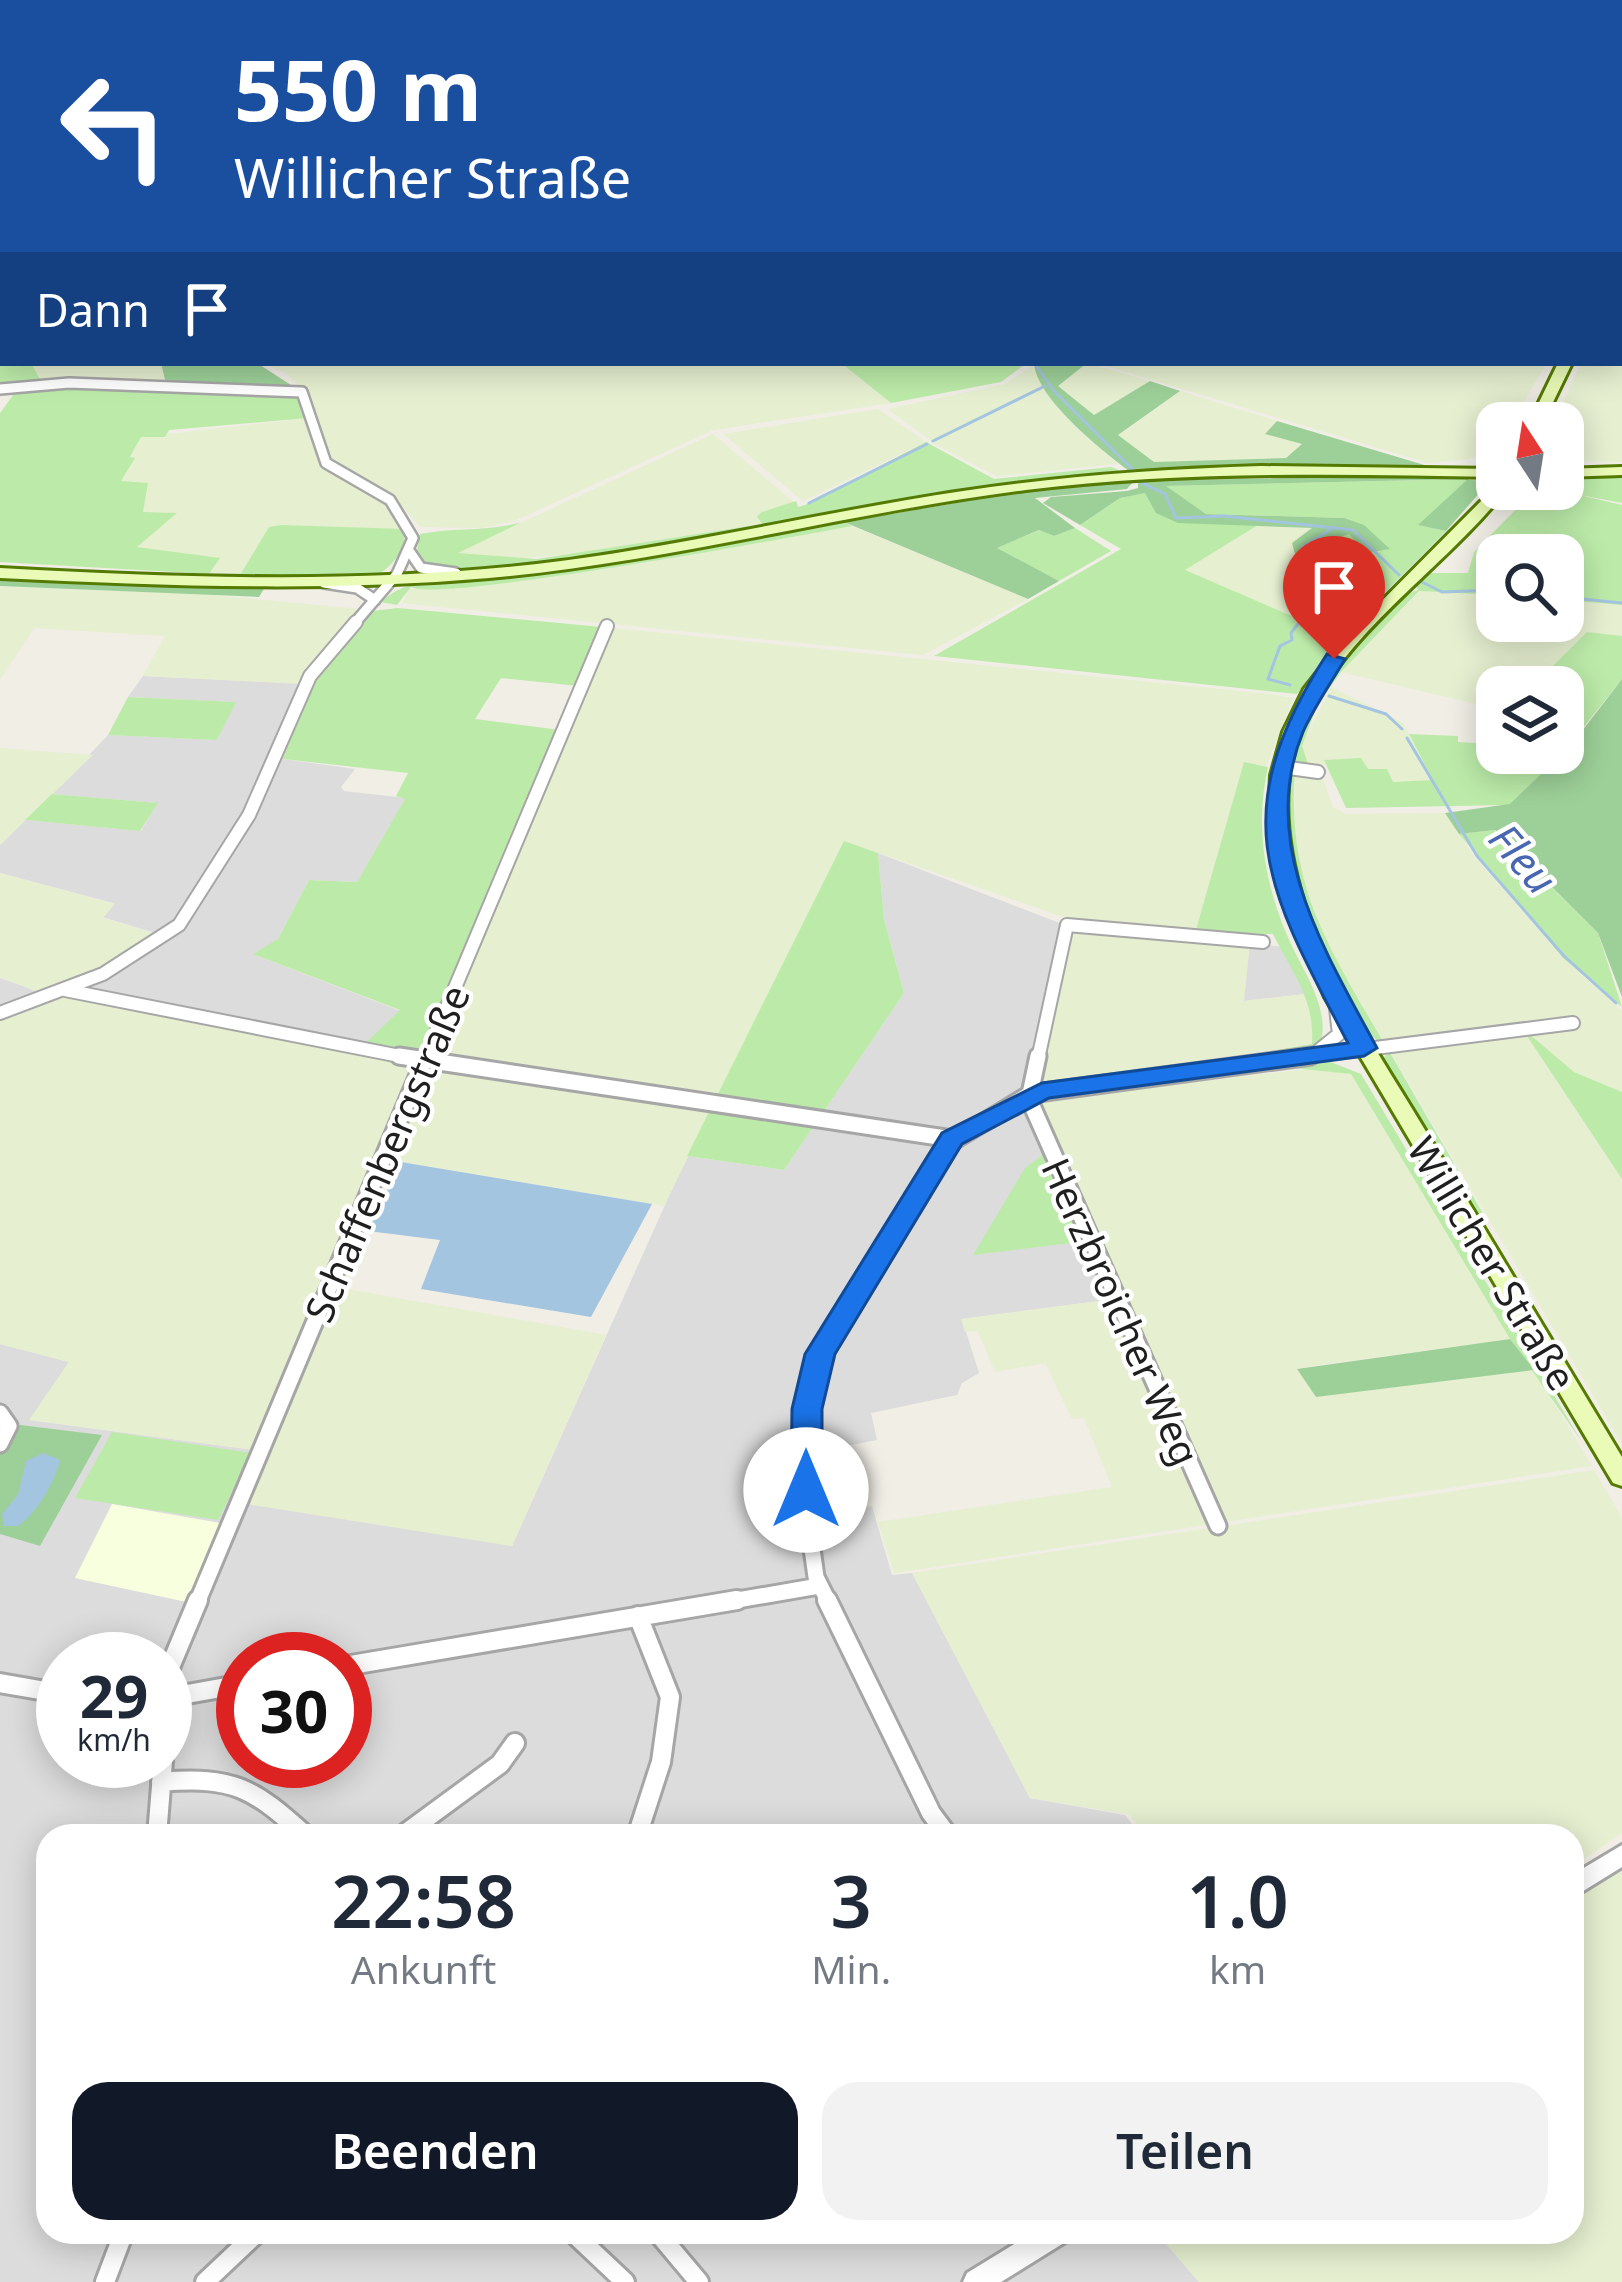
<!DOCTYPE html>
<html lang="de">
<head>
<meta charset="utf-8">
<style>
	:root { --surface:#fff; --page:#f2f2f3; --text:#1f2937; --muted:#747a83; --accent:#111827 }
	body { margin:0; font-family:"Noto Sans",sans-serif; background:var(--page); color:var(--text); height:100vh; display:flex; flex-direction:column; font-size:45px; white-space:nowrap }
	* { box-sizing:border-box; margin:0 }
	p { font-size:39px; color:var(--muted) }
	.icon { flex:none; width:66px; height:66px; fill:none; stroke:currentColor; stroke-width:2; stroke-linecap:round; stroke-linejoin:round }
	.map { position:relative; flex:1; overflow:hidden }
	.details { position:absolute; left:36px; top:1824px; width:1548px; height:420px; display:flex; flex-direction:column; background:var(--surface); border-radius:36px; box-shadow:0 6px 30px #0003 }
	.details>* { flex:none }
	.hud { position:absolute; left:0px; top:0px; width:1623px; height:366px; box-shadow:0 6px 30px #0003; background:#1a4fa0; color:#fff; overflow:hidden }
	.needle { width:78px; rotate:348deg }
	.fabs { position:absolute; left:1476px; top:402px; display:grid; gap:24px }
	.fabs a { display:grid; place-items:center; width:108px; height:108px; border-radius:24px; background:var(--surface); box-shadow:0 6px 30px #0003; font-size:60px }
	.speed { position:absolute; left:36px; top:1632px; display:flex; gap:24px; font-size:60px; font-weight:700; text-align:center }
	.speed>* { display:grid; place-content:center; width:156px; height:156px; border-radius:50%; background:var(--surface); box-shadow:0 6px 30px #0003; line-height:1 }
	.speed small { font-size:30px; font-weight:400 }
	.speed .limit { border:18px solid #d22; background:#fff; color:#111 }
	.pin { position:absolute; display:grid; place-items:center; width:102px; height:102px; color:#fff; margin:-123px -51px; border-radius:50% 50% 50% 0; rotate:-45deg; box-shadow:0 0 12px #0007 }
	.pin .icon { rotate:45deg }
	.me { position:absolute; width:132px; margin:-66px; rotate:0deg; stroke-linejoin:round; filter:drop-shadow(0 0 9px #0008) }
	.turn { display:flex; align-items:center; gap:42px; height:252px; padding:0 36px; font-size:54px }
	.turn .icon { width:156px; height:156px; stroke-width:2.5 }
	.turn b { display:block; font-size:84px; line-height:102px }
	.then { display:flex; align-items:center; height:114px; padding:0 36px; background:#0003; gap:24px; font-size:45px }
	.eta { display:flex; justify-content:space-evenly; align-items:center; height:204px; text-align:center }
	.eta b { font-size:72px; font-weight:600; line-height:84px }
	.button { display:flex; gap:24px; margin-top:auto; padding:24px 36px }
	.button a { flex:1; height:138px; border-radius:36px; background:var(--accent); color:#fff; font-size:48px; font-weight:600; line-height:138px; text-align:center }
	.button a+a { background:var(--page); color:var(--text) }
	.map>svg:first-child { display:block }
	.residential { fill:#dddcdc; fill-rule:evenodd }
	.education { fill:#f8ffdf }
	.farmland { fill:#e6efd0 }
	.grass { fill:#bceba9 }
	.forest { fill:#9dd098 }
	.water { fill:#a4c5df }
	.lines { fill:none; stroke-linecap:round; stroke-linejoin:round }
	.stream { stroke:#a4c5df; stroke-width:3 }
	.taxiway { fill:#aeaea9; fill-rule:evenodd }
	.runway { fill:#aeaea9; fill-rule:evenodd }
	.minor-far3-casing { stroke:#a6a6a6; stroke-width:14 }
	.minor-far2-casing { stroke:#a6a6a6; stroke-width:16 }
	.minor-far1-casing { stroke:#a6a6a6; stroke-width:21 }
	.minor-casing { stroke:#a6a6a6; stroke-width:24 }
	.tertiary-casing { stroke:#a6a6a6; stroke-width:6 }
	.secondary-casing { stroke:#547a02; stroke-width:6 }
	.minor-far3 { stroke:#fff; stroke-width:9 }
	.minor-far2 { stroke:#fff; stroke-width:12 }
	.minor-far1 { stroke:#fff; stroke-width:15 }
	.minor { stroke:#fff; stroke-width:18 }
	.tertiary { fill:#fff; fill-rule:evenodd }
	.secondary { fill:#eafbb7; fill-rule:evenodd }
	.route { fill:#1a73e8; stroke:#114b97; stroke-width:3 }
	.labels { text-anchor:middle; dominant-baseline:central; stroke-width:9; stroke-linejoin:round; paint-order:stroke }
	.street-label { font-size:39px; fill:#1f1f1f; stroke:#fff }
	.water-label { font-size:42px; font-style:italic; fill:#4867b1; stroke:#fff }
</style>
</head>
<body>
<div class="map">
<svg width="1622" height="2282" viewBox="0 0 1622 2282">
	<rect width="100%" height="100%" fill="#f0eee5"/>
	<!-- residential -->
	<path class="residential" d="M143,676L312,684L283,759L355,769L341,787L344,791L406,798L357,882L309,880L278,939L255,955L401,1011L354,1054L40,992L0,1007V978L40,992L155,933L102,917L113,903L0,873V845L25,820L141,831L157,803L52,794L108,735L217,740L235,702L128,697Z
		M878,853L1062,924L1030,1068L1048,1151L975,1254L1088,1241L1114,1299L962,1319L979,1373L962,1383L957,1395L871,1413L877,1440L815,1452L819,1471L836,1514L872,1506L892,1575L912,1573L1030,1798L1125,1815L1141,1836H48V2232H1156L1199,2282H0V1344L69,1362L30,1420L254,1450L512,1546L687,1156L784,1170L904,993L884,919ZM63,1659H165V1761H63ZM243,1659H345V1761H243Z
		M1250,943L1284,947L1306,994L1243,1001Z"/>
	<!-- education -->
	<path class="education" d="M112,1504L226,1524L191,1603L75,1578Z"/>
	<!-- farmland -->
	<path class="farmland" d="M1622,268V462L1585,461L1563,453V423H1554L1581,363H1620Z
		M31,363H161L166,384H42Z
		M264,363H841L891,403L713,430L516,520L482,528L420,527L396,499L329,462L308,397L287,374Z
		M1087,363L1150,381L1094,415L1057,386Z
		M1096,363H1547L1511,423H1497V445L1469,459L1428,463Z
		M1032,366L1072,423L1117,464L996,476L935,444L888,409L1005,384Z
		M1180,391L1277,421L1266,433L1303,444L1286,458L1153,462L1118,436Z
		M878,409L926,442L803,501L723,434Z
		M308,418L321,464L374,493L397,511L405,529L269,527L240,575L209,574L219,559L135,547L175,514L142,512L120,481L141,437Z
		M713,434L795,503L762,512L764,524L599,552L507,559L456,553Z
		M1258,525L1314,528L1292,543L1304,565L1307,608L1296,618L1184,570Z
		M852,526L1028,599L923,655L402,603L409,590L421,588L644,563Z
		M0,587L190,593L360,609L301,684L143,676L165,636L34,628L0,680Z
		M1420,591L1497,595V621H1563V600L1622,605V636L1587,633L1532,687H1497V709L1341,672Z
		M613,628L1269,694L1293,698L1266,766L1244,763L1195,933L1075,921L844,841L664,1206L385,1159Z
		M1331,687L1403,723L1434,780L1393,782L1368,769L1308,764L1301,746Z
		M0,748L93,755L0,845Z
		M1295,771L1322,777L1333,807L1346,814L1445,813L1474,856L1564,959L1622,1011V1092L1574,1072L1526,1031L1622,1179V1444L1327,945L1294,851Z
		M0,873L115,904L103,918L157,934L98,969L42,992L417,1065L325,1285L606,1335L512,1546L234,1502L254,1450L29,1420L69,1362L0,1344V1007L38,992L0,977Z
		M1071,927L1250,943L1244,1001L1306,994L1314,1019L1312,1044L1049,1082L1041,1077L1047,1027Z
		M1316,1068L1351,1074L1510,1339L1299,1368L1316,1397L1534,1370L1592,1466L1224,1522L1037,1100Z
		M1114,1299L1212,1524L894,1573L878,1522L1112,1487L1084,1418L1072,1419L1045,1363L995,1372L978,1331L965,1332L961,1319Z
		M1594,1470L1622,1518V1833L1572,1867V1836H1149L1128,1814L1030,1798L912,1573Z
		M1622,1868V2282H1199L1156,2232H1572V1901Z"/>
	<!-- grass -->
	<path class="grass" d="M0,329L3,363H31L42,383L297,389L308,418L169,430L165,437H141L130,457L135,458L121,481L148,483L143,512L177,513L137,547L220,558L209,574L0,562V413L16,391L0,392Z
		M841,363H1021L1024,365L1001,382L891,403Z
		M926,442L994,479L1111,467L1126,473C900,495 679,560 452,569L427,568L415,560L420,534C455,527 488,532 522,522L458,553L537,559L762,524L757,516L762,512L796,501L798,507L805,505Z
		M1622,474V503L1575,494L1622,505V605L1563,600V555H1497V595L1419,591L1341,672L1318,704L1302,746L1308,764L1316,767L1288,763C1297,743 1303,720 1313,700C1328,673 1391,596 1418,590L1416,586L1431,573H1468L1474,552L1529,496L1573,494L1563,475Z
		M1470,479L1420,525L1446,531L1334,644L1297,694L934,656L1121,549L1080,525L1120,498L1146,492L1178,522L1258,525L1185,570L1296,618L1306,607L1297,592L1304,565L1295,554L1349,534L1344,518L1206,514L1164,486Z
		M844,522L852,526C794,537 435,603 411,587L397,605L381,602C409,576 439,583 475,580C600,569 721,546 844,522Z
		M281,525L405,529C406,552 393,564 376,577L240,575L269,527Z
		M1075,528L1111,551L1059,581L996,548L1040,530L1054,536Z
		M398,608L602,627L579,686L501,678L475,719L560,730L417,1065L354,1054L400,1010L253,954L278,939L309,880L357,882L405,799L396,796L408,773L283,759L312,684L372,611Z
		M1587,632L1622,636V679L1563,753V687H1532Z
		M128,697L236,702L217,740L108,735Z
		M1409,734L1458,736V742L1491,744L1497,737V753H1563L1510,805L1346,808L1324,760L1361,758L1368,769H1387L1393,782L1433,780Z
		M1244,762L1268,767C1255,823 1264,882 1287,935C1301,969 1330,1005 1321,1042L1303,1051L1127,1075L1312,1044C1315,997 1290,970 1273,934L1195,933Z
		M1295,770C1286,885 1329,948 1384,1043C1347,1034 1290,886 1285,847C1282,823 1287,795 1289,771Z
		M52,794L158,803L140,831L25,820Z
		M1494,830L1598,933L1622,1007L1564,959L1459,834Z
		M844,841L878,853L884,919L904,993L784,1170L687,1156Z
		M1521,1027L1574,1072L1622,1092V1179Z
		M1389,1051L1488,1222L1478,1223L1383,1059Z
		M1328,1061L1361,1074L1582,1442L1510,1339L1351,1074L1293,1068L1190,1079Z
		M1048,1151L1088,1241L973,1255L1025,1168Z
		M112,1432L252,1453L218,1520L75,1498Z"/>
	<!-- forest -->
	<path class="forest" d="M161,363H257L297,389L166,384Z
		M1034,363H1087L1058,386L1094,415L1150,381L1180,391L1118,435L1154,462L1286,458L1302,444L1265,434L1277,421L1431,467L1132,473C1106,454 1036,399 1034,363Z
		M1392,476L1490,481L1446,531L1418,525L1468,479L1166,486L1206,514L1344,518L1364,525L1390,549L1366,553L1349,534L1295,554L1292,543L1312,528L1178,523L1156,513L1145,493L1120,498L1080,525L1043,503L1051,497L1127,491L1138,488V481Z
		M1133,482L1127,489L1035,498L1075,528L1054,536L1039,530L997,548L1059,581L1028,599L844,522L1020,492Z
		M0,579L265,587L259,597L0,586Z
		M1622,679V997L1598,933L1495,830L1459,834L1445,813L1510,804L1573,743Z
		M1510,1339L1534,1370L1316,1397L1297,1369Z
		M20,1425L102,1435L40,1546L0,1534V1452Z"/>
	<!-- water -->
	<path class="water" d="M401,1162L652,1204L591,1317L421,1289L440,1240L368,1231Z
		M43,1453L60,1460C55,1482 37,1513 18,1526H4L2,1514L18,1495L26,1461Z"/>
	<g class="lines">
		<!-- stream -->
		<path class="stream" d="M893,3H933
			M1037,367L1054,391L1133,470
			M933,441L1045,386
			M1140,482L1165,494L1176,518L1224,516L1353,530L1399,575
			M809,503L927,444
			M1422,582L1442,592L1497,590
			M1563,597L1622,603
			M1290,685L1268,679L1280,646L1292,640L1291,633L1311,607L1303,547L1334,527
			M1329,696L1386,714L1402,729
			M1407,738L1477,856L1564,956L1616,1003"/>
		<!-- taxiway -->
		<path class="taxiway" d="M0,124H3V134H0Z"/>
		<!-- runway -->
		<path class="runway" d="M0,68L3,69V95L0,94Z"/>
		<defs>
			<path id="minor-far3" d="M0,389L69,383L302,392L326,463L390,500L413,538L397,574L353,625
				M410,552L421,568L456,573
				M324,583L357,588L375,600"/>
			<path id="minor-far2" d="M1282,767L1318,772
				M65,990L415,1059
				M0,1013L103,974L179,925L249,815L310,676L356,622
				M1318,1051L1339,1034L1335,1000
				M425,1059L607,626
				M1038,1059L1067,925L1263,942
				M1288,1059L1573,1023"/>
			<path id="minor-far1" d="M399,1056L952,1139
				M1038,1056L1030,1094L1033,1108L1218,1526
				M0,1413L9,1426L0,1444
				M197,1603L426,1056
				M720,1603L819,1586
				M829,1603L816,1577L806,1506L808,1400L825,1345L945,1146L1030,1094L1311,1056"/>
			<path id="minor" d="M827,1600L931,1813L948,1836
				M345,1666L737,1600
				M165,1679L198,1600
				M0,1683L63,1694
				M165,1698L243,1684
				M161,1782C234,1776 253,1788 306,1836
				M157,1836L163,1761
				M402,1836L500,1764L515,1743
				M637,1836L661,1762L670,1697L638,1616
				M572,2232L625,2282
				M657,2232L699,2282
				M105,2282L124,2232
				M205,2282L258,2232"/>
			<path id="tertiary" d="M1622,1845V1867L1572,1898V1875Z
				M1034,2232H1071L1067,2241L1001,2282H963L967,2273Z"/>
			<path id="secondary" d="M1622,233V244L1620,245V234Z
				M1558,363H1572L1543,423H1529Z
				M1261,466L1497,469V477C1340,474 1182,471 1026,490C846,513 670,562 489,578C327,592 163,586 0,578V568C187,578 376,585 561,561C696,543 829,511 963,491C1062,476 1161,469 1261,466Z
				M1622,467V475L1563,477V469Z
				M1497,485V489H1507C1443,571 1343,630 1302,729C1278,785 1287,850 1305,906C1332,987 1382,1058 1425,1130C1491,1239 1556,1348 1622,1457V1486L1613,1483L1325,997L1287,907L1275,863L1269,819L1271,775L1283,732L1304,689L1339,644Z"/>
		</defs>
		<!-- minor-far3 casing -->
		<use href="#minor-far3" class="minor-far3-casing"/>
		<!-- minor-far2 casing -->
		<use href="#minor-far2" class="minor-far2-casing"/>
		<!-- minor-far1 casing -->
		<use href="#minor-far1" class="minor-far1-casing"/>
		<!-- minor casing -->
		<use href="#minor" class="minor-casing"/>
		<!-- tertiary casing -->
		<use href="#tertiary" class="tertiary-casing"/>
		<!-- secondary casing -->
		<use href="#secondary" class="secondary-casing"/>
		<!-- minor-far3 -->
		<use href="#minor-far3" class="minor-far3"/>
		<!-- minor-far2 -->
		<use href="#minor-far2" class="minor-far2"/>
		<!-- minor-far1 -->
		<use href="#minor-far1" class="minor-far1"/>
		<!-- minor -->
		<use href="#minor" class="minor"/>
		<!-- tertiary -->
		<use href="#tertiary" class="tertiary"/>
		<!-- secondary -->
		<use href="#secondary" class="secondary"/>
	</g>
	<!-- route -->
	<path class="route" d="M1327,654L1345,659C1331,683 1314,707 1303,732C1257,844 1326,953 1377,1048L1364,1056L1049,1098L962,1144L835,1354L822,1409V1490L818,1498H795L791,1490L792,1409L805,1354L942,1133L1042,1083L1348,1043C1266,888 1223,815 1327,654Z"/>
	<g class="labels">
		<!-- street labels -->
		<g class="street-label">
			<text transform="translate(386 1153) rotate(-67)">Schaffenbergstraße</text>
			<text transform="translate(1493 1263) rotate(59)">Willicher Straße</text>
			<text transform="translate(1122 1311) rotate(66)">Herzbroicher Weg</text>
		</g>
		<!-- water labels -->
		<g class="water-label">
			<text transform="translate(1524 858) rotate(49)">Fleu</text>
		</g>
	</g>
</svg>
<div class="fabs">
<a><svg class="needle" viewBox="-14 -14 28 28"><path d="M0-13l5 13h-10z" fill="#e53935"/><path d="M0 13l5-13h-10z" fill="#747a83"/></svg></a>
<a><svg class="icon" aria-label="search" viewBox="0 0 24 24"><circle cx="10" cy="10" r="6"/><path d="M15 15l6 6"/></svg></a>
<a><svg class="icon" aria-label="layers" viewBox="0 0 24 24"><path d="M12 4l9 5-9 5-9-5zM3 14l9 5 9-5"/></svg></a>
</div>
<div class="speed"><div>29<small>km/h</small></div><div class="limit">30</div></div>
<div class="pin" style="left:1334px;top:659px;background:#d93025"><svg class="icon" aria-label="arrive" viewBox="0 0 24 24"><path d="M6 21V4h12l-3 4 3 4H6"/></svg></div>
<svg class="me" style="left:806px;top:1490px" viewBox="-20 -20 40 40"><circle r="19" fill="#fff"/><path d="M0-13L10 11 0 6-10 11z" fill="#1a73e8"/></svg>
<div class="hud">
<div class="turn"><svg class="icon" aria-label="left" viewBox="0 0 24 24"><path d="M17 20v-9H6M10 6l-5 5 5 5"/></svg><div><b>550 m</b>Willicher Straße</div></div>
<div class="then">Dann<svg class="icon" aria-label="arrive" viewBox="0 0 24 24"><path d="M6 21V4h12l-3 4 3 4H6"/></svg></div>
</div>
<section class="details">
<div class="eta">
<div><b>22:58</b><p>Ankunft</p></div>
<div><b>3</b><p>Min.</p></div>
<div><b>1.0</b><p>km</p></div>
</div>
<div class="button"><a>Beenden</a><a>Teilen</a></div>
</section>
</div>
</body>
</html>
